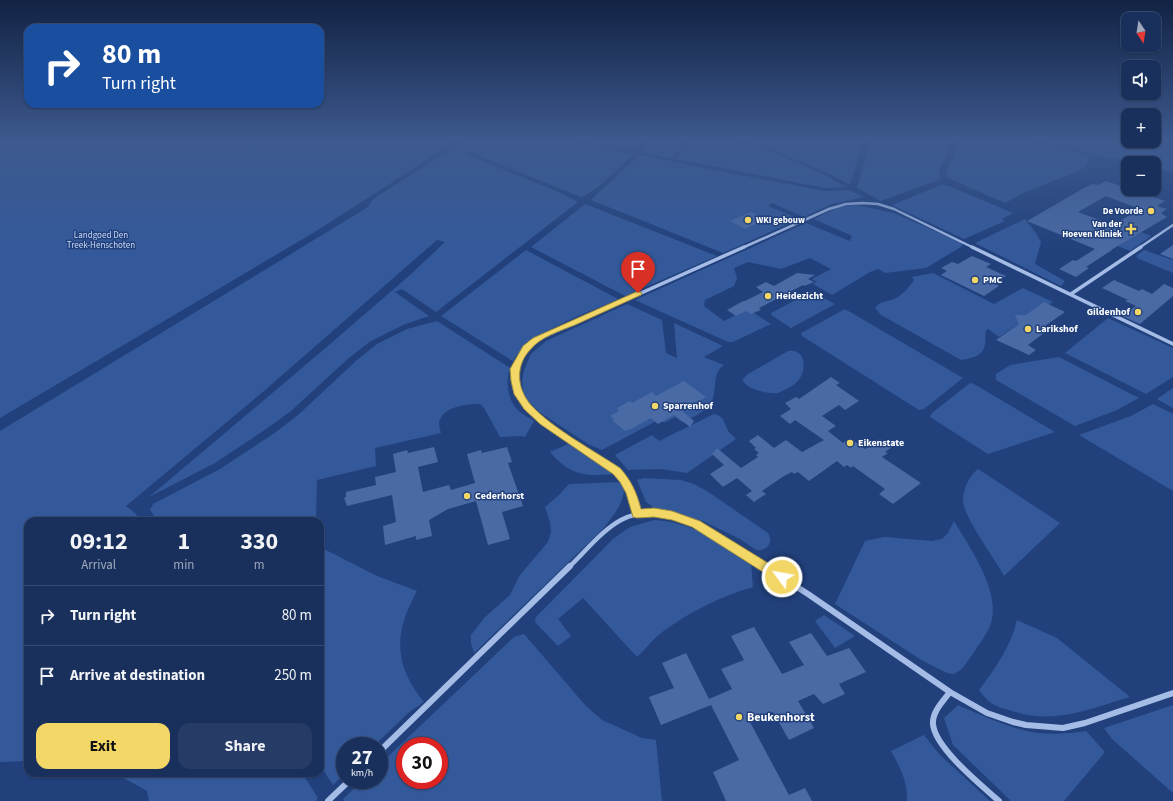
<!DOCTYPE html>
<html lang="en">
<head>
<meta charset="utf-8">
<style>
	:root { --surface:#19305d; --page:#263c66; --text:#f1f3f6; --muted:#9fa9bc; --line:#374b72; --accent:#f2d766 }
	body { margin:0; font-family:"Source Sans 3",sans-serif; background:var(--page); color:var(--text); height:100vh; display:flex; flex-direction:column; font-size:15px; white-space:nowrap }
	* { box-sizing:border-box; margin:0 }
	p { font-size:13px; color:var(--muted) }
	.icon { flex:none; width:22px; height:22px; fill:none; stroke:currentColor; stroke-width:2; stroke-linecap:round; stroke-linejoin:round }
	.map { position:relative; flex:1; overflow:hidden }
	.sheet { position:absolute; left:24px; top:517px; width:300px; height:260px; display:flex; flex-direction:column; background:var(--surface); border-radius:12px; box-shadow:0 1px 3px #0004,0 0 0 1px var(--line) }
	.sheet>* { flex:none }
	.guide { position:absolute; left:24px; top:24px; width:300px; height:84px; border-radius:12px; box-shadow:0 1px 3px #0004,0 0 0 1px var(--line); background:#1a4fa0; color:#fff; overflow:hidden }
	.needle { width:26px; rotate:168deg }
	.controls { position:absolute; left:1121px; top:12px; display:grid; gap:8px }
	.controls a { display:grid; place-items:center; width:40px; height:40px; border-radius:8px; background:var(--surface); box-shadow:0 1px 3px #0004,0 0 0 1px var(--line); font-size:20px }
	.speed { position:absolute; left:336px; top:737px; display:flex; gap:8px; font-size:20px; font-weight:700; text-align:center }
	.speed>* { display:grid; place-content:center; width:52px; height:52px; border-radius:50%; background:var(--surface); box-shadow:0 1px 3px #0004,0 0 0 1px var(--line); line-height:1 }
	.speed small { font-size:10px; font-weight:400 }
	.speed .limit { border:6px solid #d22; background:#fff; color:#111 }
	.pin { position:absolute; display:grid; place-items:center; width:34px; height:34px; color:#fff; margin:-41px -17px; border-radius:50% 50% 50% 0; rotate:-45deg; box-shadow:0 0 4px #0007 }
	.pin .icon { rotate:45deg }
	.me { position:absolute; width:44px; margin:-22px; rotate:302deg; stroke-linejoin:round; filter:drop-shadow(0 0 3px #0008) }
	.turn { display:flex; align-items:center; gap:14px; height:84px; padding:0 12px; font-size:18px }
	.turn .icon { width:52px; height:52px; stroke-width:2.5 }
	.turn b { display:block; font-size:28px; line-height:34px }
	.eta { display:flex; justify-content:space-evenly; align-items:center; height:68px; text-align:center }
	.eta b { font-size:24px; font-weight:700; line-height:28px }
	.cta { display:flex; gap:8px; margin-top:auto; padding:8px 12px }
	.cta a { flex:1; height:46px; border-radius:12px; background:var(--accent); color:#111; font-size:16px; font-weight:700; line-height:46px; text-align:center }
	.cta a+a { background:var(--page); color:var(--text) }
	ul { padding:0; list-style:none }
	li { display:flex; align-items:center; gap:12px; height:60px; padding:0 12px; border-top:1px solid var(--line) }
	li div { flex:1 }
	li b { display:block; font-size:15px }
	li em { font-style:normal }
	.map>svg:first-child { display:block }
	.green { fill:#34599a; fill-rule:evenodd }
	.building { fill:#4a6aa5; fill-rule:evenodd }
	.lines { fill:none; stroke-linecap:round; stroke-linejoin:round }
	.street-far3 { stroke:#a4bce6; stroke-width:2.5 }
	.street-far2 { stroke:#a4bce6; stroke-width:3.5 }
	.street-far1 { stroke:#a4bce6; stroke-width:4.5 }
	.street { stroke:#a4bce6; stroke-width:6 }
	.route { fill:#f2d766; stroke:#9d8c42 }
	.poi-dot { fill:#f2d766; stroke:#21407c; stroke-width:1.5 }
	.labels { text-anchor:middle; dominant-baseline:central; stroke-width:3; stroke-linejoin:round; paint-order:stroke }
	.far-poi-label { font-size:9px; font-weight:bold; fill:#fff; stroke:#21407c; text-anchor:end }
	.far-park-label { font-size:9px; fill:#c7d8f5; stroke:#21407c }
	.poi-label { font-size:10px; font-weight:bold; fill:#fff; stroke:#21407c; text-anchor:start }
	.near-poi-label { font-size:12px; font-weight:bold; fill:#fff; stroke:#21407c; text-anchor:start }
</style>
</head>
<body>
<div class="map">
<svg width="1173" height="801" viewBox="0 0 1173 801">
	<rect width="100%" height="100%" fill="#21407c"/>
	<!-- green -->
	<path class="green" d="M0,140H458L313,233L0,418Z
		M465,140H562L627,153L632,155C624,164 591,196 581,197L469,152L465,154L561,193L578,202L436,312L402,289L395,292L429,316L403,325L371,341L350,357L291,411L269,427L215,463L149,497L322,351L410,275L445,242L437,240L264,391L126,506L136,514L140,521H28V761L0,762V431L368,207L373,199Z
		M576,140H644L637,149L632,151Z
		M651,140H687L670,158L642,152Z
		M694,140C702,140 711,140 719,140C759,143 812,167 846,187L825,188L676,159Z
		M733,140H864L851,182L848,184L830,174L764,146Z
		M870,140H953L939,171L941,179L881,201L857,188Z
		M961,140H1020L1090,155L1085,167L1076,172L1027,191L1005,203L948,178L946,175L947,171Z
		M1031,140H1128L1173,146V172L1154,168V163H1133Z
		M643,156L824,191L849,190L864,197L832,204L804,217L772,203L768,206L799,219L723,253L591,200L637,157Z
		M941,185L949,186L1013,213L1002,219L1005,221L964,239L892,205Z
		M585,204L717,256L625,296L531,247Z
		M856,205L894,213L963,243L961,247L926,268L885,273L878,269L870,272L832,295L813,284L817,282L812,279L831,269L810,258L781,269L748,262L734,268L737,278L734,286L705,300L704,306L724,321L748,309L771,324L733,342H728L635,300L806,223L850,241L852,236L814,219L839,207Z
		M1025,219L1036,233L1041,242L1035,264L1065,281L1061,286L975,243Z
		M1105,223H1117L1151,236L1130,251L1085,233Z
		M526,250L618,299C590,312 527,333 513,361L441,316Z
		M1144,250L1173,260V273L1139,259L1136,256Z
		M933,273L994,304L1023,288L1053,302L1033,315L1029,313L1022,318L1025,320L999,337L988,329L986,331C985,336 986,343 984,348C982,356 969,359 961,360L881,315L875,308C881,300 890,302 898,297C904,293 911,285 914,280L912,277Z
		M811,292L815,293L835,304L791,328L771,315V313Z
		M627,304L662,320L666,353L677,358L674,323L723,346L704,357L724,365C711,373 718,391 711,403C705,413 692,417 682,422L675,417L664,423L660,419L602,450L588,444L539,412L527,400L523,391L522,381L524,370L531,354L546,341Z
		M845,309L963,378L924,409L919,410L802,336L801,333Z
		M1108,318L1173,348V377L1146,394L1065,353Z
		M437,321L510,368C505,382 508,401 518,410C522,415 529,417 534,421L525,437L521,436L500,437L484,408L480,404C467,404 442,406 439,423C439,426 440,430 441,433L375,448L376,466L317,480L316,521H158L150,510L153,504L220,469L276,432L298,415L357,360L377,344L407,329Z
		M788,351C807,348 807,372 797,382C793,386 783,391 778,393C773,394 765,392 760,391C752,389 746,386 742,380L748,374Z
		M1059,357L1139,398L1117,410L1075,426L996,380V374L1010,365Z
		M970,383L974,384L1055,432L988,454L930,417L932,413Z
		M1173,388V408L1157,399Z
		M1153,404L1173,414V491L1079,435L1131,416Z
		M714,414C725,416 724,424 729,432C731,434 734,437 736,439L687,473L660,469L628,470L615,455L652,435L659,441Z
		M568,444L613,474C584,477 570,475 550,452Z
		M978,469L1060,523L1004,576C995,558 962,516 963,499C964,487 970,475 978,469Z
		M643,478L681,480L694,484L707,491L768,533C774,543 767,551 756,550L740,539L703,521L653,507L646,502L637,480Z
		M623,482C628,500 612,517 602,530L474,653L471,643V635L484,618L510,595L520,575L548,542L551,532L550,522L545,507L559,495L569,484Z
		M654,520C690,522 723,541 751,563L753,587C721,596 687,613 661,633C652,640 645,650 637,657L583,598L558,619L571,636L558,646L535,622L536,617L613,539L630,527Z
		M954,521C970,548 998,587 992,619C990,630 982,640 976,649C970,657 964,670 954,674L947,673L923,661L835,604L865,541L884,537L932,541L942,539L948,533Z
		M320,547L377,576L417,591C394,632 393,664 424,702L408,713L374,746H345V773L333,785L320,765Z
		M824,615L855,636L835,648L815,621Z
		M1017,620L1057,638L1130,697C1089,709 1055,725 1012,711C995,706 990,705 979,690C995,669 1011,646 1017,620Z
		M524,634L586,706L602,720L642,738L656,740L662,801H344L343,799L363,780H379V765L514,637ZM405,746H439V780H405Z
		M958,705C1006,726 1033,740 1086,731L1105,752L1064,801H1011L953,745L944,718Z
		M1173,705V793L1112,739L1104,728Z
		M924,735L939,754L990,801H907C908,782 900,767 891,751Z
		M115,773H302L318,798L316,801H149L147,791Z"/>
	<!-- building -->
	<path class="building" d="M1106,181L1165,201L1157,206L1167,209L1161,213L1167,217L1111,250H1112L1086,267L1089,268L1076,277L1059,269L1073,260L1076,261L1095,249L1027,221L1084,188L1093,184L1098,185ZM1106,196L1140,209L1113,225L1078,212Z
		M751,212L766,219L745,229L730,221Z
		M1173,245V259L1160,254Z
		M972,256L991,264L986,267L1006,276L994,283L999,286L984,296L941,275L947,271L941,268L952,262L958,264Z
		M797,273L815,275L808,279L814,282L804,286L803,285L759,308L761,310L751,314L746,311L736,316L727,310L743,301H745L763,292L756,287L766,282L774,286Z
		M1114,280L1139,291L1142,289L1152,294L1164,284L1173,288V296L1140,324L1122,316L1136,306L1125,301L1128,300L1102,288Z
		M1044,302L1065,312L1042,328L1048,330L1028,345L1036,350L1029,355L996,340L1019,324L1015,315H1026Z
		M831,377L840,383L836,385L859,401L845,410L839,405L822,416L836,426L828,431L843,443L850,438L865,449L880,439L892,447L885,452L888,453L882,457L921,483L893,504L879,494L885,489L853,466L851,468L847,465L844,467L837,461L809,481L798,472L794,474L792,472L784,476L762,491L766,494L754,502L746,495L752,491L737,478L723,487L710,474L724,465L712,454L717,448L741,468L758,457L756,455L759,453L754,449L756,448L749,441L758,435L774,448L786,440L802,452L824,440L795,420L790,424L780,416L791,409L785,403L796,397L799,399Z
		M684,381L706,397L682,411L694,421L690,427L674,415L658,424L651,418L629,430L628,429L625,431L612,420L614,419L610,416L619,411L617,408L630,401L632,403L652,392L656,396Z
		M434,447L438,462L418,467L423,492L449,485L451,490L475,483L467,454L481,450L482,453L507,447L512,462L508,463L523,506L502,512L510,539L488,545L476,501L448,509L429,520L432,536L416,540V536L385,545L383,526L396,522L392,495L347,506L344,498L346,497V492L376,485L375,477L396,472L393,454L407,450L408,453Z
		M754,627L782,674L804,665L789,642L811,633L827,656L849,648L866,672L839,684L845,694L823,704L814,694L798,701L814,728L789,740L773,712L750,722L789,795L805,788L812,801H726L713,772L739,760L711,705L661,725L649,697L674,688L662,663L686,653L709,699L732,689L721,669L744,660L731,636Z"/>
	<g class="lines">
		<!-- street-far3 -->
		<path class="street-far3" d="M742,248L829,209L846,204L862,203L878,204L894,209L974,248
			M1139,248L1173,225"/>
		<!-- street-far2 -->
		<path class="street-far2" d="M972,247L1173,344
			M1071,294L1141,247
			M516,387C512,368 520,351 536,340L744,247"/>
		<!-- street-far1 -->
		<path class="street-far1" d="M516,386C524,417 573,441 598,458C604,463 612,467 617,473C628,484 633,499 637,514
			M569,567C585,552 601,531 621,520C669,494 726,543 765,567"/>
		<!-- street -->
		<path class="street" d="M764,566L808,594L950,692L987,713L1013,722L1026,725L1063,728L1085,723L1173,693
			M950,692C943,701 932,712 933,724C935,748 981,785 999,801
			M379,752L570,566
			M328,801L350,780"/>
	</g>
	<!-- sky -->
	<linearGradient id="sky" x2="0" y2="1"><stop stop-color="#122344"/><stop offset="0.56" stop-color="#3d598e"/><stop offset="1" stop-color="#3d598e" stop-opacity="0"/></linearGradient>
	<rect width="1173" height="252" fill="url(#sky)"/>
	<!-- route -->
	<path class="route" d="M638,291L642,293L641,295C619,305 597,315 575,325C560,331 540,337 530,350C515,366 517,389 531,405C552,428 593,450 620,468C631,480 637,493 641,509L654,508L672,511L700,521L786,574L787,577L786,581L782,583L777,581L692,527L672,520L654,517L637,518L633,517L626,493L620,482L613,474L540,424L524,409L514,394L511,381L510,369L523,346L533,338Z"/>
	<!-- markers -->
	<g class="poi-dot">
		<circle cx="1151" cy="211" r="4"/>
		<circle cx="748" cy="220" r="4"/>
		<path d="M1129 223h4v4h4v4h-4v4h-4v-4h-4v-4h4z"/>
		<circle cx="975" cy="280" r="4"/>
		<circle cx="768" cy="296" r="4"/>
		<circle cx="1138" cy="312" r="4"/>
		<circle cx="1028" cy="329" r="4"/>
		<circle cx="655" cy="406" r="4"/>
		<circle cx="850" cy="443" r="4"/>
		<circle cx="467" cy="496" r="4"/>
		<circle cx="739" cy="717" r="4"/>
	</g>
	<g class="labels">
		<!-- far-poi labels -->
		<g class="far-poi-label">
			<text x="1143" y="211">De Voorde</text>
			<text x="756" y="220" text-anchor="start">WKI gebouw</text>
			<text x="1122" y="224">Van der<tspan x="1122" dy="10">Hoeven Kliniek</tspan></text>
		</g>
		<!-- far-park labels -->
		<g class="far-park-label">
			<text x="101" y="235">Landgoed Den<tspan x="101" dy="10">Treek-Henschoten</tspan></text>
		</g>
		<!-- poi labels -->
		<g class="poi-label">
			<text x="983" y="280">PMC</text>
			<text x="776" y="296">Heidezicht</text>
			<text x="1130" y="312" text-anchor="end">Gildenhof</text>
			<text x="1036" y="329">Larikshof</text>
			<text x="663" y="406">Sparrenhof</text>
			<text x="858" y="443">Eikenstate</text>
			<text x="475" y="496">Cederhorst</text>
		</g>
		<!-- near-poi labels -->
		<g class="near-poi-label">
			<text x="747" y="717">Beukenhorst</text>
		</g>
	</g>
</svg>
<div class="controls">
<a><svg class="needle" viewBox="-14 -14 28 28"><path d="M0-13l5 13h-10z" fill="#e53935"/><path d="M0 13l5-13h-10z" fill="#9fa9bc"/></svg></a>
<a><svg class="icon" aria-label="sound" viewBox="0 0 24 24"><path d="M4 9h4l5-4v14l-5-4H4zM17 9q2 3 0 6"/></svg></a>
<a>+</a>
<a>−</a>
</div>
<div class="speed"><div>27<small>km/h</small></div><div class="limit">30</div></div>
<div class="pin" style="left:638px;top:293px;background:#d93025"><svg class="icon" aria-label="arrive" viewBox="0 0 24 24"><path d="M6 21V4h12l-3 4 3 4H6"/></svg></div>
<svg class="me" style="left:782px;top:577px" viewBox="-20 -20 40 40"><circle r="17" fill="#f2d766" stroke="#fff" stroke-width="3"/><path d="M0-11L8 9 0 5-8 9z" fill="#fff"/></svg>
<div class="guide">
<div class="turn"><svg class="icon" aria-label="right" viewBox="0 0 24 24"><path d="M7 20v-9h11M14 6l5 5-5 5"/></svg><div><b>80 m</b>Turn right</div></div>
</div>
<section class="sheet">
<div class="eta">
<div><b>09:12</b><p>Arrival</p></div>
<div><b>1</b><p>min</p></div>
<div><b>330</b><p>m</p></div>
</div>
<ul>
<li><svg class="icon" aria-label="right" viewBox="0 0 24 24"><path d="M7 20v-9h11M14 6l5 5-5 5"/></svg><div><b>Turn right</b></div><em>80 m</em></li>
<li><svg class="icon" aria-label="arrive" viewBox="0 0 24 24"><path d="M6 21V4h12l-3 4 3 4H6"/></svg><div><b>Arrive at destination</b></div><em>250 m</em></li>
</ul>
<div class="cta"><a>Exit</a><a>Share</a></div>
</section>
</div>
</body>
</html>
